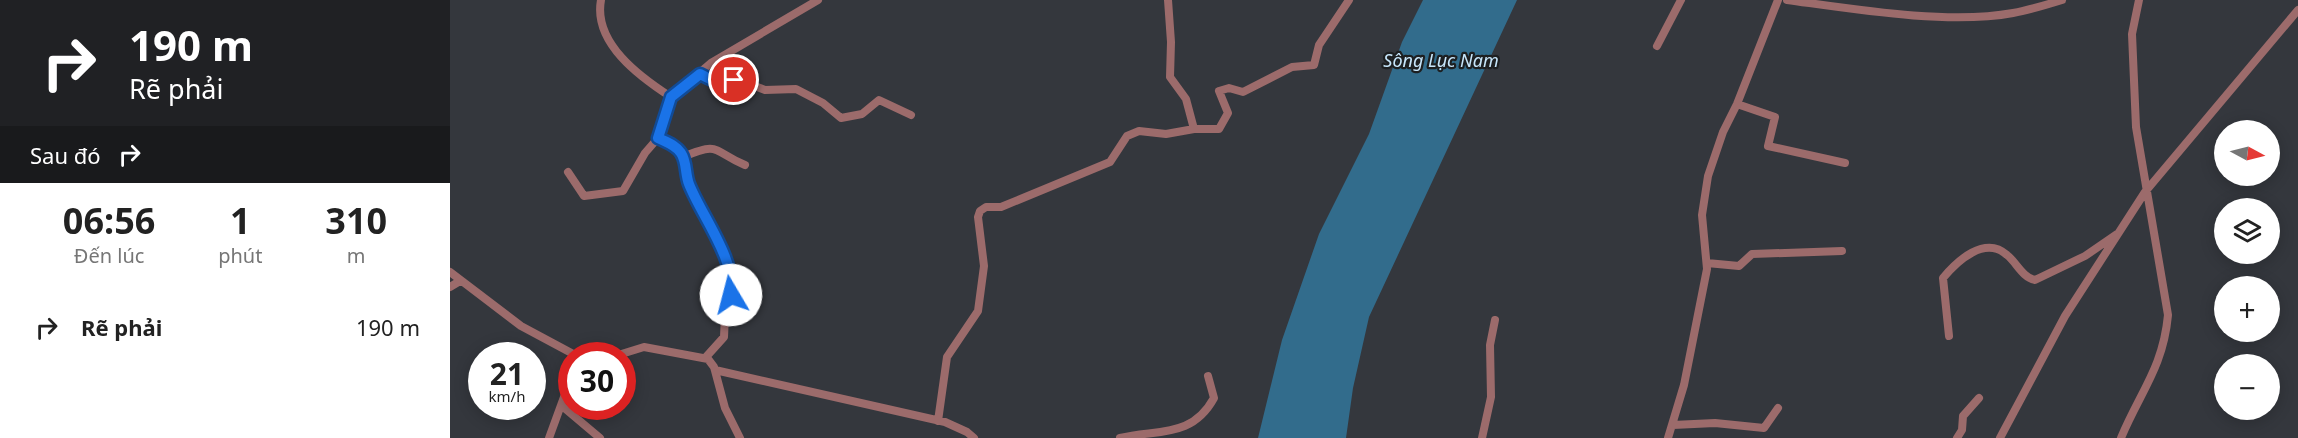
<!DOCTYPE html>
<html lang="vi">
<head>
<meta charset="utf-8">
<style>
	:root { --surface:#fff; --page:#f6f6f6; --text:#222; --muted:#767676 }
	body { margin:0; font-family:"Noto Sans",sans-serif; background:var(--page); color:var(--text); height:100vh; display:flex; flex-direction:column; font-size:22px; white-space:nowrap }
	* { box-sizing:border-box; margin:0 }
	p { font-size:20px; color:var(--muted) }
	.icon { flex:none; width:33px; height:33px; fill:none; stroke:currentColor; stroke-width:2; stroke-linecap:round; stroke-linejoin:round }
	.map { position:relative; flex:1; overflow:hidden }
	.panel { display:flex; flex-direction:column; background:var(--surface); width:450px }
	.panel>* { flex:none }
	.banner { background:#202124; color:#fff; overflow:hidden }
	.needle { width:39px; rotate:97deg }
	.fabs { position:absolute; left:1764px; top:120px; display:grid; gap:12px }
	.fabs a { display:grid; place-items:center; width:66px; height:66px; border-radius:50%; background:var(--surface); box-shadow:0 3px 15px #0003; font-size:30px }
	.speed { position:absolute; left:18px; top:342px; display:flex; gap:12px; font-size:30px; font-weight:700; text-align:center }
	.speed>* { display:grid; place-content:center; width:78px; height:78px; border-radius:50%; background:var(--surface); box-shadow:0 3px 15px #0003; line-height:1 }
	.speed small { font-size:15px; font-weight:400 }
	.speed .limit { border:9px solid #d22; background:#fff; color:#111 }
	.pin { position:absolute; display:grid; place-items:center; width:51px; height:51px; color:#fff; margin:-26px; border:3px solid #fff; border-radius:50%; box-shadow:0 2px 6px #0007 }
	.me { position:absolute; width:66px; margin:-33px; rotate:352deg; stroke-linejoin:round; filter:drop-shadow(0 0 4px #0008) }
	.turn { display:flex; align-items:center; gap:21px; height:126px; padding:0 30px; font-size:27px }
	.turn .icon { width:78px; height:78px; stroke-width:2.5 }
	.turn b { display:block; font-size:42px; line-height:51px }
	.then { display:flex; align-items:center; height:57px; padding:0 30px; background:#0003; gap:12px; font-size:22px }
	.eta { display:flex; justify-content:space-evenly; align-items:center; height:102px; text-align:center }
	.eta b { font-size:36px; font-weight:700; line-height:42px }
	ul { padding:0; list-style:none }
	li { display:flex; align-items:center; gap:18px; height:84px; padding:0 30px }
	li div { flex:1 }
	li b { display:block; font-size:22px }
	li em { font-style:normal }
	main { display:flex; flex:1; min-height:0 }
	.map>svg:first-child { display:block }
	.water { fill:#326c8c }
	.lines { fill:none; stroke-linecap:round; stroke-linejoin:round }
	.street { stroke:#9c6b6b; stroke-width:8 }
	.route-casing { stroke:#114b97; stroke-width:15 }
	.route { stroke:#1a73e8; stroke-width:10 }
	.labels { text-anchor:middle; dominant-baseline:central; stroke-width:4.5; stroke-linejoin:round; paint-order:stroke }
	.water-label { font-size:18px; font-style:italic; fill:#c7e6fb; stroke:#1d1f21 }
</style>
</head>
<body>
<main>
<section class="panel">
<div class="banner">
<div class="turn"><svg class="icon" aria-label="right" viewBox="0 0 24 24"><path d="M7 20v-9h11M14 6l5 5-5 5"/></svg><div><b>190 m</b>Rẽ phải</div></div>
<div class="then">Sau đó<svg class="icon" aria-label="right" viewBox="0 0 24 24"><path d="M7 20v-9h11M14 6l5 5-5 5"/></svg></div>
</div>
<div class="eta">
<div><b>06:56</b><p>Đến lúc</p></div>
<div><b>1</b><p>phút</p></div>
<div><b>310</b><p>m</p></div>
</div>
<ul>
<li><svg class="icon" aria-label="right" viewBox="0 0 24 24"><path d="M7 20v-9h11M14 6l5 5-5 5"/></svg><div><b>Rẽ phải</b></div><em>190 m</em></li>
</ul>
</section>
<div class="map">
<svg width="1848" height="438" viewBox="0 0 1848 438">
	<rect width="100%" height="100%" fill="#34373d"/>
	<!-- water -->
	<path class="water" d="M973,0H1067L919,317L903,388L896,438H808L832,340L869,234L919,134L952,42Z"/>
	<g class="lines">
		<!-- street -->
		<path class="street" d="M151,0C143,43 190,77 221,97
			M718,0L721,42L720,77L736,99L744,129
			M1337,0C1403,9 1498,25 1563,13C1580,10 1596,5 1612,0
			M1207,46L1231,0
			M250,74L268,83L289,80L315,90L346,89L373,103L391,118L412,114L429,100L461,115
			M1287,104L1325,117L1318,146L1395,163
			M208,138L224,146L232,154L238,183L274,258L282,285L275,315L274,337L256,357
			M233,157C271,141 262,151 295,165
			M118,172L134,196L173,191L195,153L208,138L221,97L261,63L368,0
			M1257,263L1289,266L1302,254L1392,251
			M0,272L71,326L127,356
			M0,287L10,281
			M1499,336L1493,278C1507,261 1535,235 1557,255C1567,263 1572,277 1585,280L1635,256L1667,234
			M165,356L194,347L258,359L264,367L275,408L290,438
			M265,370L495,422L517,432L524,438
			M112,406L150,438
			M488,421L497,357L528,311L534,266L528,217L530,211L536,207H551L660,162L677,136L689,131L716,134L744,129H769L778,113L769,91L779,88L793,92L842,67L864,65L869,45L899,0
			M1223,425L1265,423L1314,428L1328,408
			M99,438L122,375
			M670,438C709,429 742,438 764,398L758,376
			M1032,438L1041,397L1040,345L1045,320
			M1218,438L1234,385L1257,269L1252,215L1258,176L1273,132L1287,104L1328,0
			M1507,438L1512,430L1513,416L1529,398
			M1550,438L1615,316L1695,192L1848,10
			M1671,438C1690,392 1713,368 1718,315L1686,127L1682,34L1689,0"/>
	</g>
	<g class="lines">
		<defs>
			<path id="route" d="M281,295C287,261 251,215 239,184C235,174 237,162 231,153C226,145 216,142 208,138L221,97L250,74L268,83L284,80"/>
		</defs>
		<!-- route casing -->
		<use href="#route" class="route-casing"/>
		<!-- route -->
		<use href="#route" class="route"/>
	</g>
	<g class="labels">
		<!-- water labels -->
		<g class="water-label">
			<text x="991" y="60">Sông Lục Nam</text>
		</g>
	</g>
</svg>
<div class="fabs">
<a><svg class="needle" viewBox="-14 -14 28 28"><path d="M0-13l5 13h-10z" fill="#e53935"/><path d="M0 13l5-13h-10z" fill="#767676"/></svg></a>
<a><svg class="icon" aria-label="layers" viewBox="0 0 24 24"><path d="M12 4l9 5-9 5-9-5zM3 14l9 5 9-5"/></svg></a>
<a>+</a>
<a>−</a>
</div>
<div class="speed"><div>21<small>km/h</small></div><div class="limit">30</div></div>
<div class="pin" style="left:284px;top:80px;background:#d93025"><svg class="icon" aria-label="arrive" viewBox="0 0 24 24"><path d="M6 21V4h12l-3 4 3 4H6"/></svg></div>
<svg class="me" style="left:281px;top:295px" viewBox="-20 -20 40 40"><circle r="19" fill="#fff"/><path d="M0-13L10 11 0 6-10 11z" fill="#1a73e8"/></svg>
</div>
</main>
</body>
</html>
